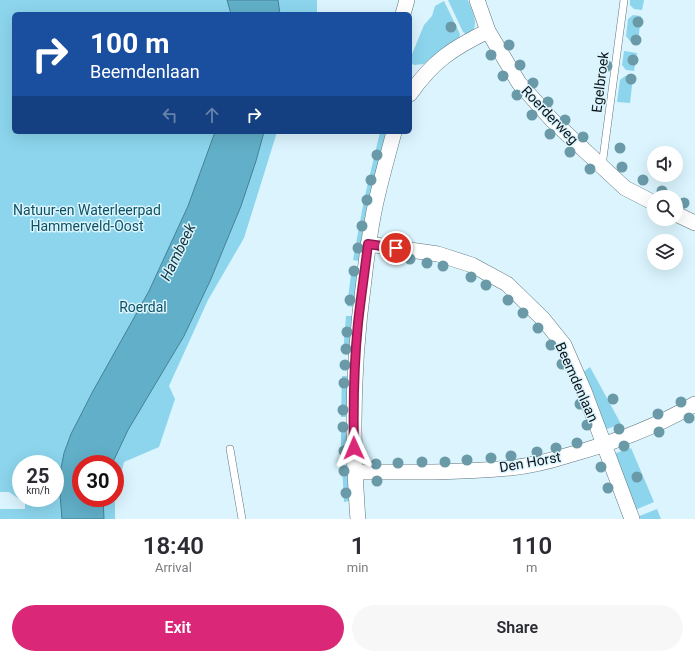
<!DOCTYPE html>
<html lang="en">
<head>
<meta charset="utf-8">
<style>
	:root { --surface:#fff; --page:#f7f7f7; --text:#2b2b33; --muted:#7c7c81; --accent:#db2777 }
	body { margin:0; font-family:Roboto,sans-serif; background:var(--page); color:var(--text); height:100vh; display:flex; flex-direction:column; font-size:15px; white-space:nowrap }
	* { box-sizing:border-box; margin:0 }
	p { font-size:13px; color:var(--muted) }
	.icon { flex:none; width:22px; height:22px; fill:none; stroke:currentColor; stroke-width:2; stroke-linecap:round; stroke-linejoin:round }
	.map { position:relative; height:519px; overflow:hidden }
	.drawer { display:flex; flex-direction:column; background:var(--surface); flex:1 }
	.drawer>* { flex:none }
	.top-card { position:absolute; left:12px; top:12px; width:400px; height:122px; border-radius:6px; box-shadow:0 4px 16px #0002; background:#1a4fa0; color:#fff; overflow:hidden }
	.tools { position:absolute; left:647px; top:146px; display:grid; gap:8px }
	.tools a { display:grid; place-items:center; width:36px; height:36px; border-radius:50%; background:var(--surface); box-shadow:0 4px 16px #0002; font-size:20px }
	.speed { position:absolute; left:12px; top:455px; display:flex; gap:8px; font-size:20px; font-weight:700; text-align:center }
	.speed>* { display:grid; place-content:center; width:52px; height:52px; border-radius:50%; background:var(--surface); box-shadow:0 4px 16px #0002; line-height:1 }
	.speed small { font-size:10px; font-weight:400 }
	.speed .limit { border:6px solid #d22; background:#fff; color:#111 }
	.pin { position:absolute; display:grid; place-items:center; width:34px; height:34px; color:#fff; margin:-17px; border:2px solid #fff; border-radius:50%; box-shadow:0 1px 4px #0007 }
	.me { position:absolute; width:44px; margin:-22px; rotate:359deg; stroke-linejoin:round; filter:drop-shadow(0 0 3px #0008) }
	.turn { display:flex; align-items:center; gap:14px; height:84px; padding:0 12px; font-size:18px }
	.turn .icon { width:52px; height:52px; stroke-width:2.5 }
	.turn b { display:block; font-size:28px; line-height:34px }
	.lanes { display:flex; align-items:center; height:38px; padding:0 12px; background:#0003; justify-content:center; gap:20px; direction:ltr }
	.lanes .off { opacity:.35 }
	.eta { display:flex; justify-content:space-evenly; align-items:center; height:68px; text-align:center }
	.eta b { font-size:24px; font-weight:600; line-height:28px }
	.cta { display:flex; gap:8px; margin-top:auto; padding:8px 12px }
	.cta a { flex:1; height:46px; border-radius:24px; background:var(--accent); color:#fff; font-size:16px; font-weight:600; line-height:46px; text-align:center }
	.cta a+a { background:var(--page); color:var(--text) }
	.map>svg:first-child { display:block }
	.green { fill:#8cd5ed; fill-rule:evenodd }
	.water { fill:#61afc8; stroke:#488194 }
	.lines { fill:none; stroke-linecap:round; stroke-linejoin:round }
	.lane-casing { stroke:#5d747c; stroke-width:8 }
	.street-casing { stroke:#5d747c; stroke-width:16 }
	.lane { stroke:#fff; stroke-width:7 }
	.street { stroke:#fff; stroke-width:15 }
	.tree { fill:#6a9aa8 }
	.route-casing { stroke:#8e194d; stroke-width:10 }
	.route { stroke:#db2777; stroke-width:7 }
	.labels { text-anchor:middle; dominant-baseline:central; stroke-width:3; stroke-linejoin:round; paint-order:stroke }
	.street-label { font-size:14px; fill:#0d161a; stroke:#dbf4fd }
	.park-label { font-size:14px; fill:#0d5163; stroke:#dbf4fd }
	.water-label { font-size:15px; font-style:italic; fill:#103540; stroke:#dbf4fd }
</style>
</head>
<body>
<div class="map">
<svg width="695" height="519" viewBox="0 0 695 519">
	<rect width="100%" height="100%" fill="#dbf4fd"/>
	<!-- green -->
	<path class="green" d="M0,0H317V14H14V132H277L244,238L208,300L169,386L175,399L159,447L124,462L115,499V519H0V509H25V503L9,492H0ZM21,464H55V498H21ZM81,464H115V498H81Z
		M448,0H468C472,12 482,28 467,35L463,32Z
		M630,0H644L642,10L634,9L630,5Z
		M444,1L460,34L459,39L445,47L424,64L414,65L410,62V59L424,25L432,16L435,6Z
		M633,15L641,16L638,42L630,41L626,36L628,19Z
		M624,51L637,53L634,71L626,70L622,65Z
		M625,76L633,77L630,103L617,102L620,80Z
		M380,132H387L359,261L353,260L364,200Z
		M352,267L358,268L353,307L347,306Z
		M346,316H352L349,355L343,354Z
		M590,367L621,424L604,430L582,373Z
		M342,376H348L347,417H341Z
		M347,423V458H341V424Z
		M631,448L654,502L635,510L613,454Z
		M342,465H347L349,501L344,502Z
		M657,509L661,519H638L637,517Z"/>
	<!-- water -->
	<path class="water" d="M227,0H278L280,14H231Z
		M215,132H264L256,161L241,206L211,279L184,336L128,430L112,464H81V498H103L104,519H62L60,494L61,468L64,453L71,434L93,391L149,291L188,206Z"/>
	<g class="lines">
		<defs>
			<path id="lane" d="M602,166L624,0
				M230,449L242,519"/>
			<path id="street" d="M477,0L488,31L519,83L552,120L625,188L654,203
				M403,14L407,0
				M410,94C433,61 453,48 488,31
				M676,214L695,223
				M368,244L438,254L472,265L507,284L543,319L564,345L584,391L632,519
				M355,472C406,472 458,473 510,468C530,466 550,461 569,455C613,443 656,427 695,404
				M358,519C351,439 353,360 364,280C367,254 370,228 376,202C381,179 388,155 394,132"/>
		</defs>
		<!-- lane casing -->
		<use href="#lane" class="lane-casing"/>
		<!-- street casing -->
		<use href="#street" class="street-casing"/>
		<!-- lane -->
		<use href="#lane" class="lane"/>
		<!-- street -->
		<use href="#street" class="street"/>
	</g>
	<!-- trees -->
	<g class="tree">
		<circle cx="638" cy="22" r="5.5"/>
		<circle cx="451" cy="27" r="5.5"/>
		<circle cx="636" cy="40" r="5.5"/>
		<circle cx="509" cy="45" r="5.5"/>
		<circle cx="491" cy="55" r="5.5"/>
		<circle cx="633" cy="60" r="5.5"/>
		<circle cx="520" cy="65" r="5.5"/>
		<circle cx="607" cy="66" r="5.5"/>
		<circle cx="503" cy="76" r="5.5"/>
		<circle cx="631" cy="79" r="5.5"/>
		<circle cx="533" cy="83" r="5.5"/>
		<circle cx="517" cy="95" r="5.5"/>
		<circle cx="548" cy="102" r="5.5"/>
		<circle cx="532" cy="115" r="5.5"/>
		<circle cx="565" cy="120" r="5.5"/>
		<circle cx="550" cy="134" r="5.5"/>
		<circle cx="583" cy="137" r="5.5"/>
		<circle cx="620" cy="148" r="5.5"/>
		<circle cx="570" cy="152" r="5.5"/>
		<circle cx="377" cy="155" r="5.5"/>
		<circle cx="622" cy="167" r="5.5"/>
		<circle cx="590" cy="169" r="5.5"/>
		<circle cx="371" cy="180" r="5.5"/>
		<circle cx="643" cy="180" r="5.5"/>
		<circle cx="662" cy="191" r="5.5"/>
		<circle cx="367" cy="200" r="5.5"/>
		<circle cx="684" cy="203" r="5.5"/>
		<circle cx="362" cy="226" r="5.5"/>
		<circle cx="358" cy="248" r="5.5"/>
		<circle cx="389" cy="256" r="5.5"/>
		<circle cx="410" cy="259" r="5.5"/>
		<circle cx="427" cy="263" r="5.5"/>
		<circle cx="443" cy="266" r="5.5"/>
		<circle cx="354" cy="271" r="5.5"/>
		<circle cx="471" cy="277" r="5.5"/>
		<circle cx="486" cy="285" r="5.5"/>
		<circle cx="350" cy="300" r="5.5"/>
		<circle cx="508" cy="300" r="5.5"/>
		<circle cx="523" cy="313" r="5.5"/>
		<circle cx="538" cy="328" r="5.5"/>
		<circle cx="347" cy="332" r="5.5"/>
		<circle cx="551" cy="345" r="5.5"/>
		<circle cx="346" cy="349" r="5.5"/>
		<circle cx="562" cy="364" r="5.5"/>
		<circle cx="345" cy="365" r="5.5"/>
		<circle cx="344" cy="383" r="5.5"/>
		<circle cx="613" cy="399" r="5.5"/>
		<circle cx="681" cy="402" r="5.5"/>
		<circle cx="580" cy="404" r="5.5"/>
		<circle cx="343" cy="410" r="5.5"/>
		<circle cx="658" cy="414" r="5.5"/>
		<circle cx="689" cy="418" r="5.5"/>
		<circle cx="587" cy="425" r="5.5"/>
		<circle cx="343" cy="427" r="5.5"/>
		<circle cx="619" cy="429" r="5.5"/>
		<circle cx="659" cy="432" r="5.5"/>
		<circle cx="577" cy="443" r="5.5"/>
		<circle cx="624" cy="446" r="5.5"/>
		<circle cx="556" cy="448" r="5.5"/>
		<circle cx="344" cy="451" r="5.5"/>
		<circle cx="537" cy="452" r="5.5"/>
		<circle cx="511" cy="456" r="5.5"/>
		<circle cx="491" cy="458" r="5.5"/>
		<circle cx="467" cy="460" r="5.5"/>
		<circle cx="422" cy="462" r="5.5"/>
		<circle cx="445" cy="462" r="5.5"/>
		<circle cx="398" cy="463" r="5.5"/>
		<circle cx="376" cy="464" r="5.5"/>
		<circle cx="601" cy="467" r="5.5"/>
		<circle cx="344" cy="471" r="5.5"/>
		<circle cx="637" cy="477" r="5.5"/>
		<circle cx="377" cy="481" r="5.5"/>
		<circle cx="608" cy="488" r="5.5"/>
		<circle cx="346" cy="493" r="5.5"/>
	</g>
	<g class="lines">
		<defs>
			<path id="route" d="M354,448C353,406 354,364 358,323C361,296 365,270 368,244L396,248"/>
		</defs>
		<!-- route casing -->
		<use href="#route" class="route-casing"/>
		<!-- route -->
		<use href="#route" class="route"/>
	</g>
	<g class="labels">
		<!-- street labels -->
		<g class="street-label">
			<text transform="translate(600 82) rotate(-83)">Egelbroek</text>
			<text transform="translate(550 115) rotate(46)">Roerderweg</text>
			<text transform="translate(577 382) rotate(66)">Beemdenlaan</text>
			<text transform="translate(530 462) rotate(-10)">Den Horst</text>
		</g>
		<!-- park labels -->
		<g class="park-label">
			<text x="87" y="210">Natuur-en Waterleerpad<tspan x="87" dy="16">Hammerveld-Oost</tspan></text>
			<text x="143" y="307">Roerdal</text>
		</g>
		<!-- water labels -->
		<g class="water-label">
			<text transform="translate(178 252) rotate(-64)">Hambeek</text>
		</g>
	</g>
</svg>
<div class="tools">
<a><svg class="icon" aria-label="sound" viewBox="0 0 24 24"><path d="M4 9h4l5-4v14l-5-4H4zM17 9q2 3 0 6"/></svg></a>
<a><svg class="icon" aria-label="search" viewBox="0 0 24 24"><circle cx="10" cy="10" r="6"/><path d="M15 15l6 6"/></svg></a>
<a><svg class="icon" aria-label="layers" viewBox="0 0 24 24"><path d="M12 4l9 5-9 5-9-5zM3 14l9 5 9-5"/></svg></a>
</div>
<div class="speed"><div>25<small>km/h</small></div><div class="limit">30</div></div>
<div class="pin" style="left:396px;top:248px;background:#d93025"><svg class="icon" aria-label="arrive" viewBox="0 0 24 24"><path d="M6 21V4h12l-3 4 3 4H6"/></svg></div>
<svg class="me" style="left:354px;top:448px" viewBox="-20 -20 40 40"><path d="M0-17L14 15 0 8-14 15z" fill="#db2777" stroke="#fff" stroke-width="4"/></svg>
<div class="top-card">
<div class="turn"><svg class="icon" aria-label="right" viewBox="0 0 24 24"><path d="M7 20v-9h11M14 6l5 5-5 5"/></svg><div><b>100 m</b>Beemdenlaan</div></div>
<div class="lanes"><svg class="icon off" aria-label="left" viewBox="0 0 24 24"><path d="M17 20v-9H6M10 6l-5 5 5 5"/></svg><svg class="icon off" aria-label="ahead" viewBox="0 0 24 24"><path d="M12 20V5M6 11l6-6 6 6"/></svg><svg class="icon" aria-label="right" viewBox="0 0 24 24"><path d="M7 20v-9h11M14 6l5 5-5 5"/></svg></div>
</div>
</div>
<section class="drawer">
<div class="eta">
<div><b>18:40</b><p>Arrival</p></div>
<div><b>1</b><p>min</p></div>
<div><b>110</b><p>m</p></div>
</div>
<div class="cta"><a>Exit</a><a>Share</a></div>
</section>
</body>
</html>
